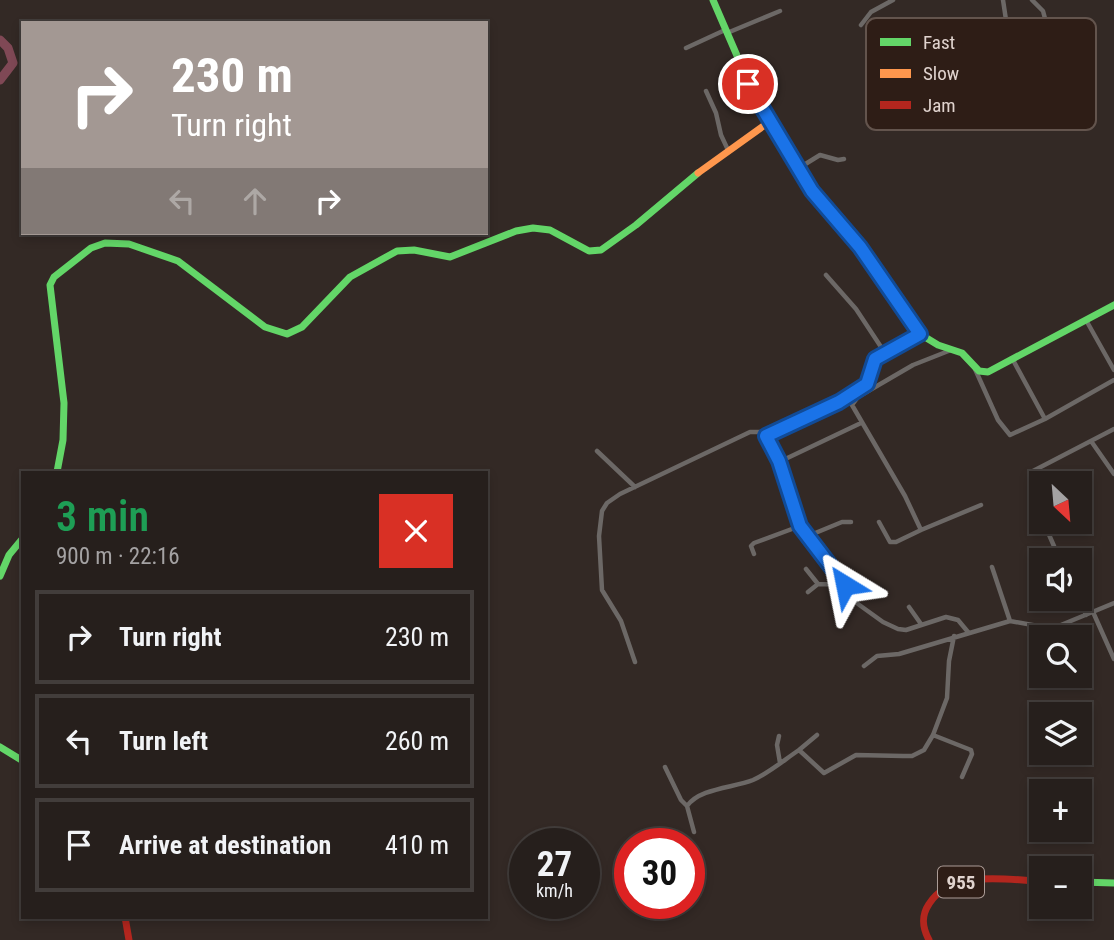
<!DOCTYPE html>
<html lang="en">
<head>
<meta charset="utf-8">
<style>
	:root { --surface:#261f1c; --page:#322c29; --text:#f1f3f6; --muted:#a4a2a3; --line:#423d3b }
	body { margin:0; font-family:"Roboto Condensed",sans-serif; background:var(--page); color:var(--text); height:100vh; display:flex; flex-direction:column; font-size:26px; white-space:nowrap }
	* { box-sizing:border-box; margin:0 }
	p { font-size:23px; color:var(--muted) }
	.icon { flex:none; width:38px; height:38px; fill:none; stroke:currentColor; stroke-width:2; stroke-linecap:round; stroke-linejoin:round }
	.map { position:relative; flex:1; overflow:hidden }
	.details { position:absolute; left:21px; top:471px; width:467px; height:448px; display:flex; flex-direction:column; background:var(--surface); border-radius:0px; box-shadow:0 4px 10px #0003,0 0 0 2px var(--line) }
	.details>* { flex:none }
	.hud { position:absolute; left:21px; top:21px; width:467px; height:214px; border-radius:0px; box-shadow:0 4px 10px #0003,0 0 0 2px var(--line); background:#a39893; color:#fff; overflow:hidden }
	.needle { width:46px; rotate:154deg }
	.buttons { position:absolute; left:1029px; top:471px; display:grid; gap:14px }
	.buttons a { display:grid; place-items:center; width:63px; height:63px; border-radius:0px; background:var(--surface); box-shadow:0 4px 10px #0003,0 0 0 2px var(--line); font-size:35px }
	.speed { position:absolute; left:509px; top:828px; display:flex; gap:14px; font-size:35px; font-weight:700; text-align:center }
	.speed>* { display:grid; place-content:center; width:91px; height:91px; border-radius:50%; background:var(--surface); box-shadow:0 4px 10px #0003,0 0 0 2px var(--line); line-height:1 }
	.speed small { font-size:18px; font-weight:400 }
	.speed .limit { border:10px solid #d22; background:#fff; color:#111 }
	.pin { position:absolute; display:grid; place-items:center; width:60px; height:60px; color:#fff; margin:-30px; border:4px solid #fff; border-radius:50%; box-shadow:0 2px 7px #0007 }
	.me { position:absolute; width:77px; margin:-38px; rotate:325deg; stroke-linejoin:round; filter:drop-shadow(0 0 5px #0008) }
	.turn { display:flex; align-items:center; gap:24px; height:147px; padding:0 35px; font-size:32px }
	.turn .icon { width:91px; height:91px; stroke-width:2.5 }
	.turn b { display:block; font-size:49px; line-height:60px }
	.lanes { display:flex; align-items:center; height:66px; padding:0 35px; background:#0003; justify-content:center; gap:35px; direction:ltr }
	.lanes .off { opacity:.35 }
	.round { display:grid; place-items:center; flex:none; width:74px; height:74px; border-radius:0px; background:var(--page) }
	.overview { display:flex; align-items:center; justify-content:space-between; height:119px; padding:0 35px }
	h1 { font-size:42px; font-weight:600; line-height:52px; color:#1e9e55 }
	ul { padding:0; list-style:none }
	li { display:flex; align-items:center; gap:21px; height:94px; margin:0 14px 10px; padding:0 21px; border:4px solid var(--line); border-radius:0px }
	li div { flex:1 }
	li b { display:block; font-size:26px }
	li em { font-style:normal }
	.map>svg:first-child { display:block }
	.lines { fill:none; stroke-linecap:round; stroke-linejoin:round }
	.river { stroke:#7f4855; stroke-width:9 }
	.street { stroke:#6c6866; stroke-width:4.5 }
	.fast { stroke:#63d668; stroke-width:7 }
	.slow { stroke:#ff974d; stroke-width:7 }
	.jam { stroke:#b3261e; stroke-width:7 }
	.route-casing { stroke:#114b97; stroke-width:18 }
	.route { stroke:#1a73e8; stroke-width:12 }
	.labels { text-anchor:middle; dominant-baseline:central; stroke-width:7; stroke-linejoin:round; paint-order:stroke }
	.shield { fill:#2e1d16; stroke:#ab9c97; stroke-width:2 }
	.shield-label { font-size:19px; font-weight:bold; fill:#e0d3ce }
	.key { fill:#2e1d16; stroke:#63544d; stroke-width:2 }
	.key-label { font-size:19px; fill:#e0d3ce }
</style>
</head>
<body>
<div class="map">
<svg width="1114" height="940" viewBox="0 0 1114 940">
	<rect width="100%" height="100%" fill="#332925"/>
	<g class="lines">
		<!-- river -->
		<path class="river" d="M0,40L8,48L13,63L0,80"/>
		<!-- street -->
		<path class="street" d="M1032,0L1043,11L1058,67
			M861,25L871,12L893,0
			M727,33L780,11
			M686,48L725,30
			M998,71L1011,53L1003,0
			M706,91L716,113L721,135L728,150
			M799,168L820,155L838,160L844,159
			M826,275L856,309L885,353
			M1086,320L1114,370
			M951,350L913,365L858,397L852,405L905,496L921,530L981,505
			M1013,360L1045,419
			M975,369L998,420L1010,435L1045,419L1114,380
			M766,436L779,462L800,526L832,566L858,604L883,622L898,629L906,630L946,617L958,620L968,632
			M1091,441L1114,474
			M597,451L635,487
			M779,462L861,423
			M1033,471L1114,429
			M879,522L890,542H896L921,530
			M1047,530L1060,560
			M808,536L842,522H851
			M754,554L751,546L754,543L800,526
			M992,567L1010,621
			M806,569L818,584L844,585
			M808,592L818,584
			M1078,598L1086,615
			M909,607L921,624
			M1093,612L1114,659
			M635,662L621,621L602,590L599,536L602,511L607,503L620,494L750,432H761L766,436L839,402L868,383L875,359L920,334
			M864,666L877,656L899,654L1010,621L1038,626L1061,625L1114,603
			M933,735L971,750L972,754L962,777
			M779,736L777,745L780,763
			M799,750L817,735
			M665,767L681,800L687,806C700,788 733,788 753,780C769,773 784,760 799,750L824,773L856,755L903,756H912L924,750L933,735L947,698L949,661L954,636
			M687,806L694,832"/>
		<!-- fast -->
		<path class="fast" d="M713,0L754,95L817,198L860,247L920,334L938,345L962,353L979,371L988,372L1114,305
			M57,472L63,440L64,403L50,285L54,277L91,248L105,243L129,244L178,261L265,327L287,334L302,327L350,277L397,251L414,250L450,257L516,231L533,228L550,230L589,251L601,250L636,225L698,173
			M0,576L9,555L23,538
			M0,747L23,761
			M1080,882L1114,883"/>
		<!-- slow -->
		<path class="slow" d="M698,173L769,122"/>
		<!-- jam -->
		<path class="jam" d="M125,917L129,940
			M929,940C922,927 921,916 929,904C951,869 1006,880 1041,881"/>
	</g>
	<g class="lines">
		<defs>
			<path id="route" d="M748,84L812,191L860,247L920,334L875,359L867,384L839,402L766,436L779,461L800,526L845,585"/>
		</defs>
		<!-- route casing -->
		<use href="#route" class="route-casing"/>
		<!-- route -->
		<use href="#route" class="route"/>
	</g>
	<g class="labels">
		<!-- shield labels -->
		<rect class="shield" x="938" y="866.5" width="46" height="31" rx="5"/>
		<g class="shield-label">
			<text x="961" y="882">955</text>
		</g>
	</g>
	<!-- legend -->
	<rect x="866" y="18" width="230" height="112" rx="10" class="key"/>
	<rect x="880" y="38" width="31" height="8" fill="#63d668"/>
	<rect x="880" y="69" width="31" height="9" fill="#ff974d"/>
	<rect x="880" y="101" width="31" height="8" fill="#b3261e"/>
	<g class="key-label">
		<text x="923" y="49">Fast</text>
		<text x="923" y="80">Slow</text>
		<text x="923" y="112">Jam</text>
	</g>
</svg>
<div class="buttons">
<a><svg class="needle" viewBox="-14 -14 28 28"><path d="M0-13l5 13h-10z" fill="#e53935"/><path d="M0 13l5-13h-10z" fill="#a4a2a3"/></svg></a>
<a><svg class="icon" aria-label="sound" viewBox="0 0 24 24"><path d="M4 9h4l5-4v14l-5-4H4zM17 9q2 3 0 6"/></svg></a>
<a><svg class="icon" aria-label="search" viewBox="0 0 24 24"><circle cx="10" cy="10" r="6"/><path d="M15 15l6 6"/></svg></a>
<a><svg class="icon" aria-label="layers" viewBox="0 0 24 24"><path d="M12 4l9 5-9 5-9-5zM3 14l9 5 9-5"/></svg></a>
<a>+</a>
<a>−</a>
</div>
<div class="speed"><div>27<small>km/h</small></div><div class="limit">30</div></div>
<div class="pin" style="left:748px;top:84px;background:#d93025"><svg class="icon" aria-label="arrive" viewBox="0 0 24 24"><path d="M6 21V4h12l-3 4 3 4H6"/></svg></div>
<svg class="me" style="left:845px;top:585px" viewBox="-20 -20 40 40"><path d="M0-17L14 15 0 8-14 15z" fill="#1a73e8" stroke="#fff" stroke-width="4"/></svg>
<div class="hud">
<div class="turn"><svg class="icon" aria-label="right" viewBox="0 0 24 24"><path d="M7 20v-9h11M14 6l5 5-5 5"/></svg><div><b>230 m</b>Turn right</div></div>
<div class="lanes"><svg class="icon off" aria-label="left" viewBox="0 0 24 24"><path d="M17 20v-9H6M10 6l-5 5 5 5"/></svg><svg class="icon off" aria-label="ahead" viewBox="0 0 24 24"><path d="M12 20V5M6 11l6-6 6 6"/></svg><svg class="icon" aria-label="right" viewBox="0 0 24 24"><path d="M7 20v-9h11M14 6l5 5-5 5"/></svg></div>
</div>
<section class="details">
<div class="overview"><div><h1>3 min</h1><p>900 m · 22:16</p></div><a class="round" style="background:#d93025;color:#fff"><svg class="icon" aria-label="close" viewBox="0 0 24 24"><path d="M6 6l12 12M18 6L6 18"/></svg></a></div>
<ul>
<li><svg class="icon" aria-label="right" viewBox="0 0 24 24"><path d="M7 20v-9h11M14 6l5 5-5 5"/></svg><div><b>Turn right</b></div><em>230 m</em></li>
<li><svg class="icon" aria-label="left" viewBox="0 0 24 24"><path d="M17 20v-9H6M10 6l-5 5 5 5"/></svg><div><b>Turn left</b></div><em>260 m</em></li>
<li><svg class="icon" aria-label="arrive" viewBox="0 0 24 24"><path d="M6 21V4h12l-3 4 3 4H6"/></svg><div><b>Arrive at destination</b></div><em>410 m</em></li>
</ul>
</section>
</div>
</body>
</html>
